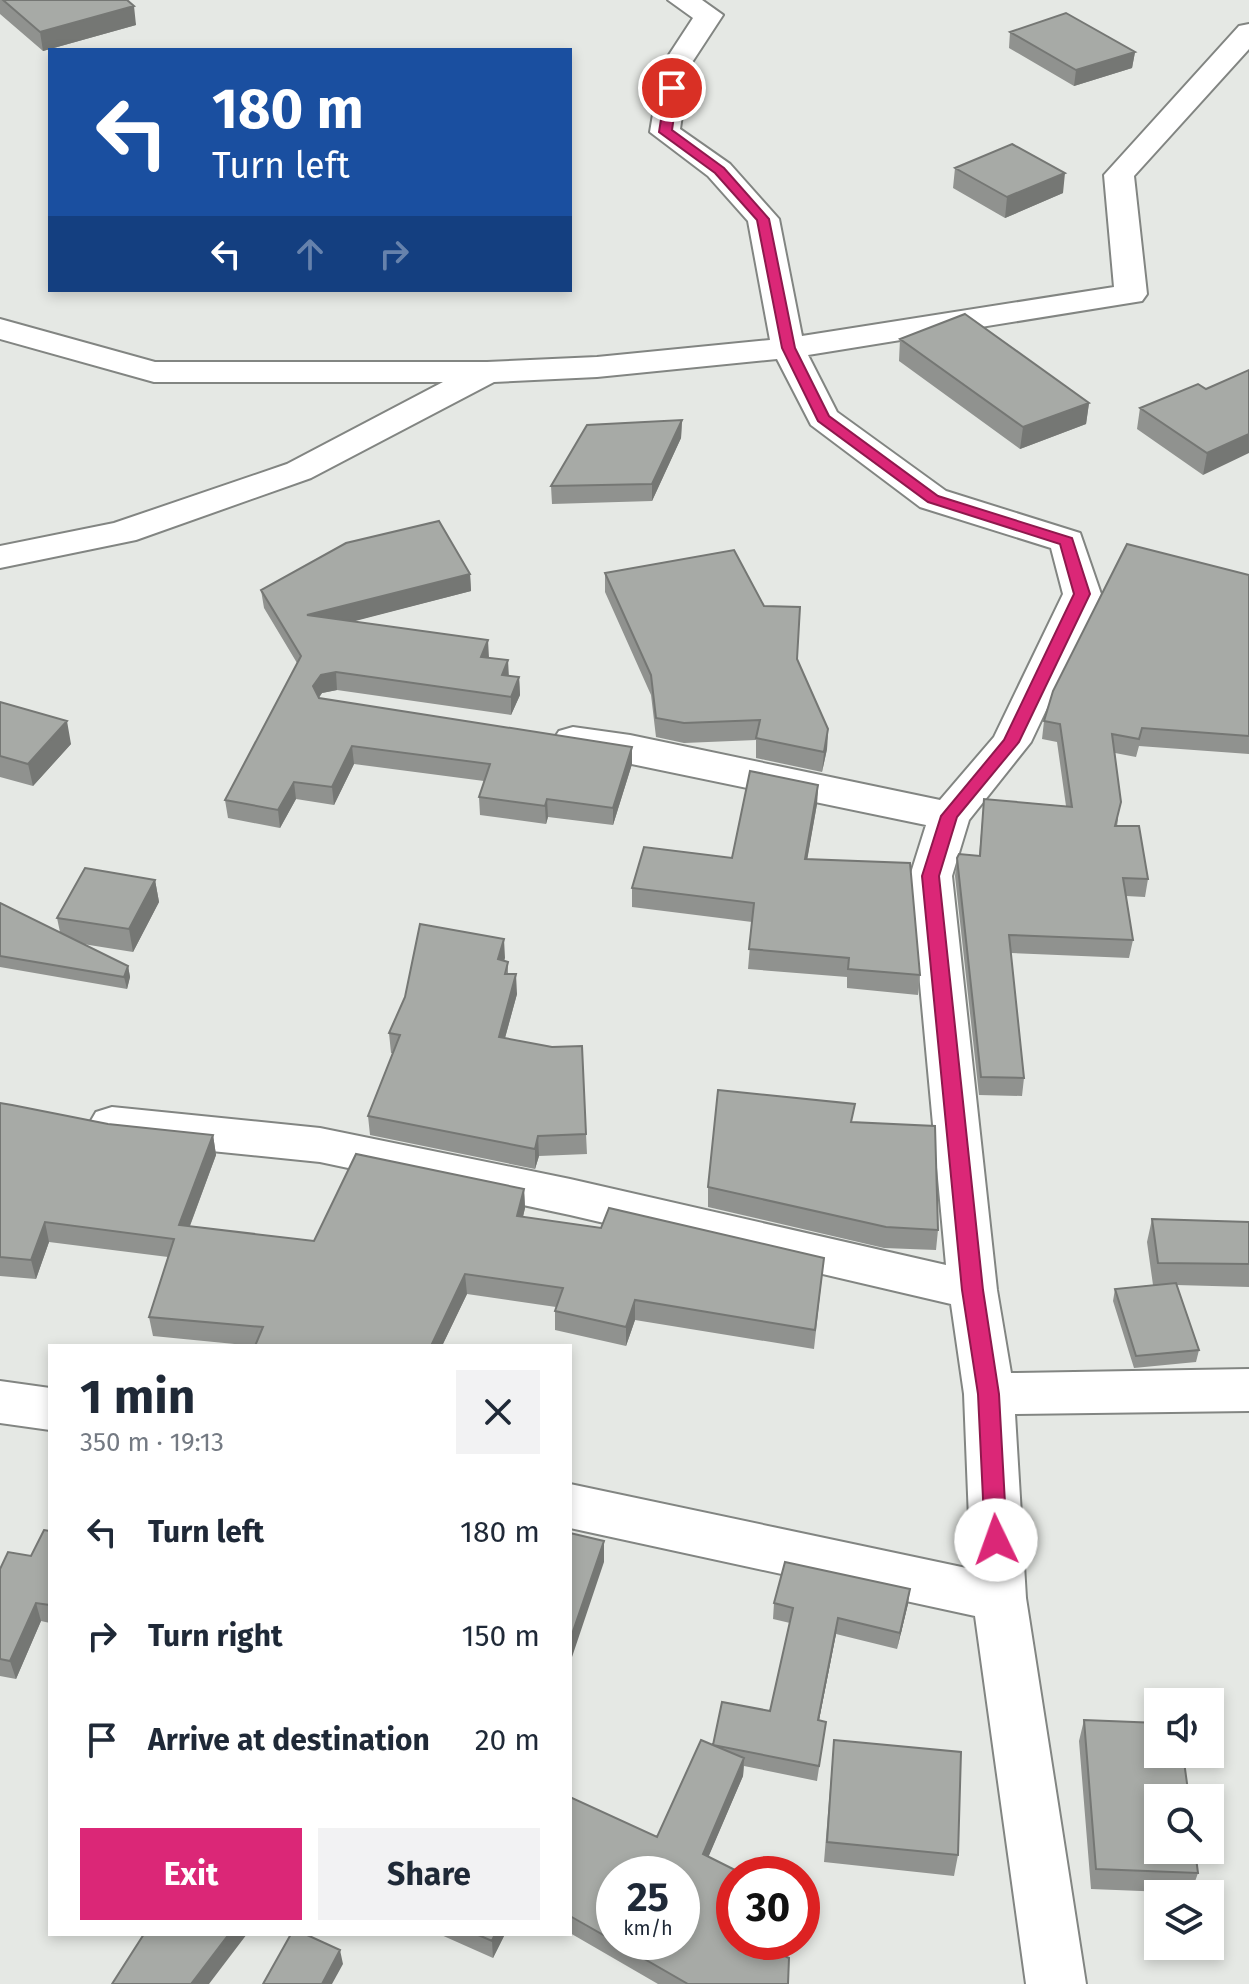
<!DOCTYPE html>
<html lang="en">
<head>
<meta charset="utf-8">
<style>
	:root { --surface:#fff; --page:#f2f2f3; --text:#1f2937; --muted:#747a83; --accent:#db2777 }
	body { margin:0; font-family:"Fira Sans",sans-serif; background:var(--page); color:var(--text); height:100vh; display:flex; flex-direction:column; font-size:30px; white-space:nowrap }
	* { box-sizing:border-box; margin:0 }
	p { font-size:26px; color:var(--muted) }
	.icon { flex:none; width:44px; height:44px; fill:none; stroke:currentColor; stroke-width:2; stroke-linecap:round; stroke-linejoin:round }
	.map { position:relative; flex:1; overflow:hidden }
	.drawer { position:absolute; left:48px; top:1344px; width:524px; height:592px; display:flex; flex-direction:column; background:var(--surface); border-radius:0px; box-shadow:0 4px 12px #0003 }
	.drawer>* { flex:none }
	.banner { position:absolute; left:48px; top:48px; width:524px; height:244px; border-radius:0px; box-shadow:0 4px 12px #0003; background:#1a4fa0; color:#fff; overflow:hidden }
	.fabs { position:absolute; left:1144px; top:1688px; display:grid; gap:16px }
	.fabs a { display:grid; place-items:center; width:80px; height:80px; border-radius:0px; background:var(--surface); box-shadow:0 4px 12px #0003; font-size:40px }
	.speed { position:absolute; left:596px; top:1856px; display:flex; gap:16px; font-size:40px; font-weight:700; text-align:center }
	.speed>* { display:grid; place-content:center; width:104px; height:104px; border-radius:50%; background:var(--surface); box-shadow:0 4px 12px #0003; line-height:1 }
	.speed small { font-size:20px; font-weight:400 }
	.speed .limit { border:12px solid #d22; background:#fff; color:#111 }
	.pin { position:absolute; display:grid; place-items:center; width:68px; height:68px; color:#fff; margin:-34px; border:4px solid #fff; border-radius:50%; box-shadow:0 2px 8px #0007 }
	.me { position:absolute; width:88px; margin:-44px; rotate:357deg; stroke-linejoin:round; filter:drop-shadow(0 0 6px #0008) }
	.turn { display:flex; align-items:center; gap:28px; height:168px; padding:0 32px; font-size:36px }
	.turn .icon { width:104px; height:104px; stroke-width:2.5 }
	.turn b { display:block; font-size:56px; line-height:68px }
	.lanes { display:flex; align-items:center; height:76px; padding:0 32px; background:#0003; justify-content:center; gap:40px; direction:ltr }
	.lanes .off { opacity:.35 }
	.round { display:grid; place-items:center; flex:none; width:84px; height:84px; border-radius:0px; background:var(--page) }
	.overview { display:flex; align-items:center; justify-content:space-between; height:136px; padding:0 32px }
	h1 { font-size:48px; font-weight:700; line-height:60px }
	.action { display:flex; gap:16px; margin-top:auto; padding:16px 32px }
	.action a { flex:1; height:92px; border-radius:0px; background:var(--accent); color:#fff; font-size:32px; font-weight:700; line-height:92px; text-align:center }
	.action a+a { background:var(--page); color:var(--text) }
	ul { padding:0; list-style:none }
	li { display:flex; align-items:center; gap:24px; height:104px; padding:0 32px }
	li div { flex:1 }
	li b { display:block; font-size:30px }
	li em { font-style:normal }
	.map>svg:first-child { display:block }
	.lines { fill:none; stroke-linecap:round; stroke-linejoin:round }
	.minor-casing { stroke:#828582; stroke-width:4 }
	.minor { fill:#fff; fill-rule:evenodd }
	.wall { fill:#90928f }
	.shaded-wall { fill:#757774 }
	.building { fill:#a7aaa6; stroke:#757774; stroke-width:2 }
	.route { fill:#db2777; stroke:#8e194d; stroke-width:2 }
</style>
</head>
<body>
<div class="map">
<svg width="1249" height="1984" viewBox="0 0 1249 1984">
	<rect width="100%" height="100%" fill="#e5e8e4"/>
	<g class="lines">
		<defs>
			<path id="minor" d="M668,0H702L723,15L689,67L680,129L730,164L779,219L802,336L1114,287L1104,175L1239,26L1249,24V49L1134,176L1147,294L1142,301L808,355L837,412L946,491L1080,533L1101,594L1031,742L969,820L952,876L997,1290L1011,1373L1249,1369V1411L1015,1414L1026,1598L1086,1984H1026L975,1616L570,1528V1484L971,1569L964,1394L951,1304L570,1215L320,1162L112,1141L96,1136L89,1124L96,1112L112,1107L320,1128L570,1179L946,1265L910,876L926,825L559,749L553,740L559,731L573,727L630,735L940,800L994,737L1063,594L1051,548L920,507L811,425L777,359L597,377L494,382L311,478L136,540L0,568V546L114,523L287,464L443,382H154L0,339V319L155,362H487L597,357L770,340L748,221L708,176L650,132L661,67L693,18Z
				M0,1381L50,1388V1430L0,1423Z"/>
		</defs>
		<!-- minor casing -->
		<use href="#minor" class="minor-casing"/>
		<!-- minor -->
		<use href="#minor" class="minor"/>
	</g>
	<!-- wall -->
	<path class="wall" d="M0,0H127L136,25L43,51L0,14Z
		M1010,32L1135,52L1132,68L1074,86L1009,48Z
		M955,168L1063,193L1005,218L953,188Z
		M900,339L1089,403L1086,424L1020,449L899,361Z
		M1249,370L1203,475L1137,429L1140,408L1206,389Z
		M682,420L681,438L652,501L552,504L551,486Z
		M605,573L764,606L797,659L828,729L827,749L822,772L756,758V740L684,743L656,737L651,695L605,592Z
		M470,574L471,591L353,621L489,658L508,676L519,677L520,695L511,715L337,690L322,693L319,698L632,764L613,825L548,817L546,824L480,815L479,797L484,781L354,764L334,805L296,799L280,828L228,818L225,800L297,663L264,608L261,590Z
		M1249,575V754L1139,746L1136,757L1115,753L1118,820L1117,826L1148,879L1145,897L1126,896L1133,940L1129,958L1011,953L1024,1078L1022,1096L979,1095L955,876L957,858L979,856L984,799L1066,806L1057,742L1042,739L1044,721Z
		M0,702L71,744L33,786L0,777Z
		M818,785L817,804L807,859L920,975L918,995L847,988V977L748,969L752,922L632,907V888L732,858Z
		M155,880L159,902L133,952L83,944L128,966L130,977L127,989L0,967V903L60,932L57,918Z
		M504,939V961L508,962V974L517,994L505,1038L586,1134L587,1154L539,1156L535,1169L370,1135L368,1116L393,1053H391L389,1033Z
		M0,1103L108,1124L213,1135L216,1155L190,1226L314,1241L524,1189L525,1208L523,1217L824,1258L814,1349L635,1320L626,1346L555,1330V1311L556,1307L467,1294L442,1346H255L153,1336L149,1317L168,1257L49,1242L36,1279L0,1276Z
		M854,1122L938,1230L936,1250L884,1248L708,1207V1187Z
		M1152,1219L1249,1222V1287L1176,1285L1199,1350L1196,1362L1134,1368L1113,1301L1115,1289L1153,1285L1147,1242Z
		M50,1531V1623L41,1621L16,1679L0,1676V1569L31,1556Z
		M774,1603L908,1604L897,1649L836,1634L819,1720L826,1722L817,1781L744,1766L743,1776L708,1857L770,1949L788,1984H658L570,1933V1787L572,1798L657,1837L713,1745L770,1711L790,1623L773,1619Z
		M1084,1720L1198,1873L1191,1893L1091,1889L1079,1741Z
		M834,1740L958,1855L954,1876L824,1862Z
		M439,1934H505L493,1958Z"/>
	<!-- shaded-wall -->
	<path class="shaded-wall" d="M134,6L136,25L43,51L40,32Z
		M1135,52L1132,68L1074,86L1076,70Z
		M1065,173L1063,193L1005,218L1007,197Z
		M1089,403L1086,424L1020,449L1023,427Z
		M682,420L681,438L652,501V484Z
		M1249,434V453L1203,475L1207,453Z
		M470,574L471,591L309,633L307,615Z
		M488,640L489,658L481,657Z
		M508,660L509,678L502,675Z
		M336,672L337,690L322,693L314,703L313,686L321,675Z
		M519,677L520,695L511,715V697Z
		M67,721L71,744L33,786L28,764Z
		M828,729L827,749L822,772L824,752Z
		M352,746L354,764L334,805L332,787Z
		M632,747V764L613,825V808Z
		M294,782L296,799L280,828L278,810Z
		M818,785L817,804L804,878L805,859Z
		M547,799L548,817L546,824L545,806Z
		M155,880L159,902L133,952L129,929Z
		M504,939L505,958L499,979L498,959Z
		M128,966L130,977L127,989L124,977Z
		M516,974L517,994L500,1056L499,1037Z
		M213,1135L216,1155L183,1244L179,1225Z
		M538,1136L539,1156L535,1169V1149Z
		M524,1189L525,1208L518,1236L517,1216Z
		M45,1222L49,1242L36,1279L31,1260Z
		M465,1274L467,1294L442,1346H431Z
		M635,1300V1320L626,1346V1327Z
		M604,1541V1562L570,1663V1640Z
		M910,1589L908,1604L897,1649L900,1633Z
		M36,1603L41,1621L16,1679L10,1661Z
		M838,1618L836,1634L816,1735L818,1720Z
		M744,1758L743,1776L702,1872L703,1854Z
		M229,1934H247L209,1984H191Z
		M495,1934H505L493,1958L492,1941Z
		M767,1942H774L763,1964L764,1947Z
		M340,1950L343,1964L332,1984H322Z"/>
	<!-- building -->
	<path class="building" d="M3,0H127L134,6L40,32Z
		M1066,13L1135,52L1076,70L1010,32Z
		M1012,144L1065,173L1007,197L955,168Z
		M965,314L1089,403L1023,427L900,339Z
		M1249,370V434L1207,453L1140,408L1198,384L1206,389Z
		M682,420L652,484L551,486L587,425Z
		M439,521L470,574L307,615L488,640L481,657L508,660L502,675L519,677L511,697L336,672L321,675L313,686L319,698L632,747L613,808L547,799L545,806L479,797L490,764L352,746L332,787L294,782L278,810L225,800L301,656L261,590L346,543Z
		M1127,544L1249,575V736L1142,728L1139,739L1112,734L1121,802L1115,826H1139L1148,879L1123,878L1133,940L1009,935L1024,1078L981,1077L957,858L959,854L980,856L984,799L1072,807L1060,724L1044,721L1053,691Z
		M734,550L764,606L800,607L797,659L828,729L824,752L756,738L760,720L684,723L656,718L651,675L605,573Z
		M0,702L67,721L28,764L0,756Z
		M750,771L818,785L805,859L910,863L920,975L848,969L849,958L749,949L754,903L632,888L644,847L732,858Z
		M85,868L155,880L129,929L57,918Z
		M0,903L128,966L124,977L0,956Z
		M420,924L504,939L498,959L508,962L505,974H516L499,1037L552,1047L582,1046L586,1134L538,1136L535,1149L368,1116L400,1035L389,1033L405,997Z
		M718,1090L855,1104L851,1122L935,1126L938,1230L886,1227L708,1187Z
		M0,1103L12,1105L108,1124L213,1135L179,1225L314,1241L356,1154L524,1189L517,1216L601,1228L609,1208L824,1258L815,1330L635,1300L626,1327L555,1311L563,1288L465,1274L431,1346H255L263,1327L149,1317L174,1239L45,1222L31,1260L0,1257Z
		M1152,1219L1249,1222V1264L1158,1263Z
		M1176,1283L1199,1350L1136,1356L1115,1289Z
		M44,1530L50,1531V1605L36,1603L10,1661L0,1659V1569L8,1552L31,1556Z
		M570,1533L604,1541L570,1640Z
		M785,1562L910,1589L900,1633L838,1618L818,1720L826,1722L819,1766L713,1745L722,1702L770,1711L793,1608L774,1603Z
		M1084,1720L1158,1723V1754H1183L1189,1798H1158V1850H1195L1198,1873L1096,1869Z
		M701,1740L744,1758L703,1854L743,1874H734V1942H767L764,1947L789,1958L788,1984H688L615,1942H682V1874H614V1941L570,1916V1797L657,1837Z
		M834,1740L961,1752L958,1855L827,1842Z
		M144,1934H229L191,1984H112Z
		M291,1934H305L340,1950L322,1984H263Z
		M476,1934H495L492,1941Z"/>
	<!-- route -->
	<path class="route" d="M672,85L678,88L672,130L724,168L769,219L795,348L829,416L938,496L1072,538L1090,594L1019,742L957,817L939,876L983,1290L999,1394L1007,1540L1004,1546H988L985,1540L978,1394L962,1290L922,876L941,816L1004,740L1074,594L1060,544L928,502L818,421L782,348L757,220L715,173L659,132L666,88Z"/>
</svg>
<div class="fabs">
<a><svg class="icon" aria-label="sound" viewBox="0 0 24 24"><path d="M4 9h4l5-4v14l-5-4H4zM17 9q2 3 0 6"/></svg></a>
<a><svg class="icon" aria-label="search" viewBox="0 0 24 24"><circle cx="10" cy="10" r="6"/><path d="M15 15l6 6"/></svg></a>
<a><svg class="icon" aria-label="layers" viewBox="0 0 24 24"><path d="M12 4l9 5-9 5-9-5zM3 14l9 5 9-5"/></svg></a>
</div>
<div class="speed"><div>25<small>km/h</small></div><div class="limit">30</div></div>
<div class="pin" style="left:672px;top:88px;background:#d93025"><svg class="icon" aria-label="arrive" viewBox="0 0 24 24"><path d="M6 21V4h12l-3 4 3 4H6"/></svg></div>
<svg class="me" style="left:996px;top:1540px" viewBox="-20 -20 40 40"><circle r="19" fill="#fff"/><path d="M0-13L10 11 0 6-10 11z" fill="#db2777"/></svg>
<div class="banner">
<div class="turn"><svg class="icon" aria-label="left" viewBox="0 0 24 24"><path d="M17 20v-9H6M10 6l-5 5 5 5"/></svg><div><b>180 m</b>Turn left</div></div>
<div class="lanes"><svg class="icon" aria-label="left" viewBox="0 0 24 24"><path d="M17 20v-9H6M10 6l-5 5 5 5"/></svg><svg class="icon off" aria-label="ahead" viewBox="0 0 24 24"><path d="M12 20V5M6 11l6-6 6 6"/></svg><svg class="icon off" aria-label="right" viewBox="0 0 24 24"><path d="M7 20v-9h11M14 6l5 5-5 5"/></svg></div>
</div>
<section class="drawer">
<div class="overview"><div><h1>1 min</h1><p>350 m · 19:13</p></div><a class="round"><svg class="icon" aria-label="close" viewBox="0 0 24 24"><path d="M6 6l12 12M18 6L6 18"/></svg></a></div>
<ul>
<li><svg class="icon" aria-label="left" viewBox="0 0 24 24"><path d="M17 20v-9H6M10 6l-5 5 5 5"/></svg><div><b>Turn left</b></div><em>180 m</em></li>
<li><svg class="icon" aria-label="right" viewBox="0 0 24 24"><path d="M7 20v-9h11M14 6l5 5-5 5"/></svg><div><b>Turn right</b></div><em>150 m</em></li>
<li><svg class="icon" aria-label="arrive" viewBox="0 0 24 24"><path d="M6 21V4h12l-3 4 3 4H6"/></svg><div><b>Arrive at destination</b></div><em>20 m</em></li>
</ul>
<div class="action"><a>Exit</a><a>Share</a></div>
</section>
</div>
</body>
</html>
